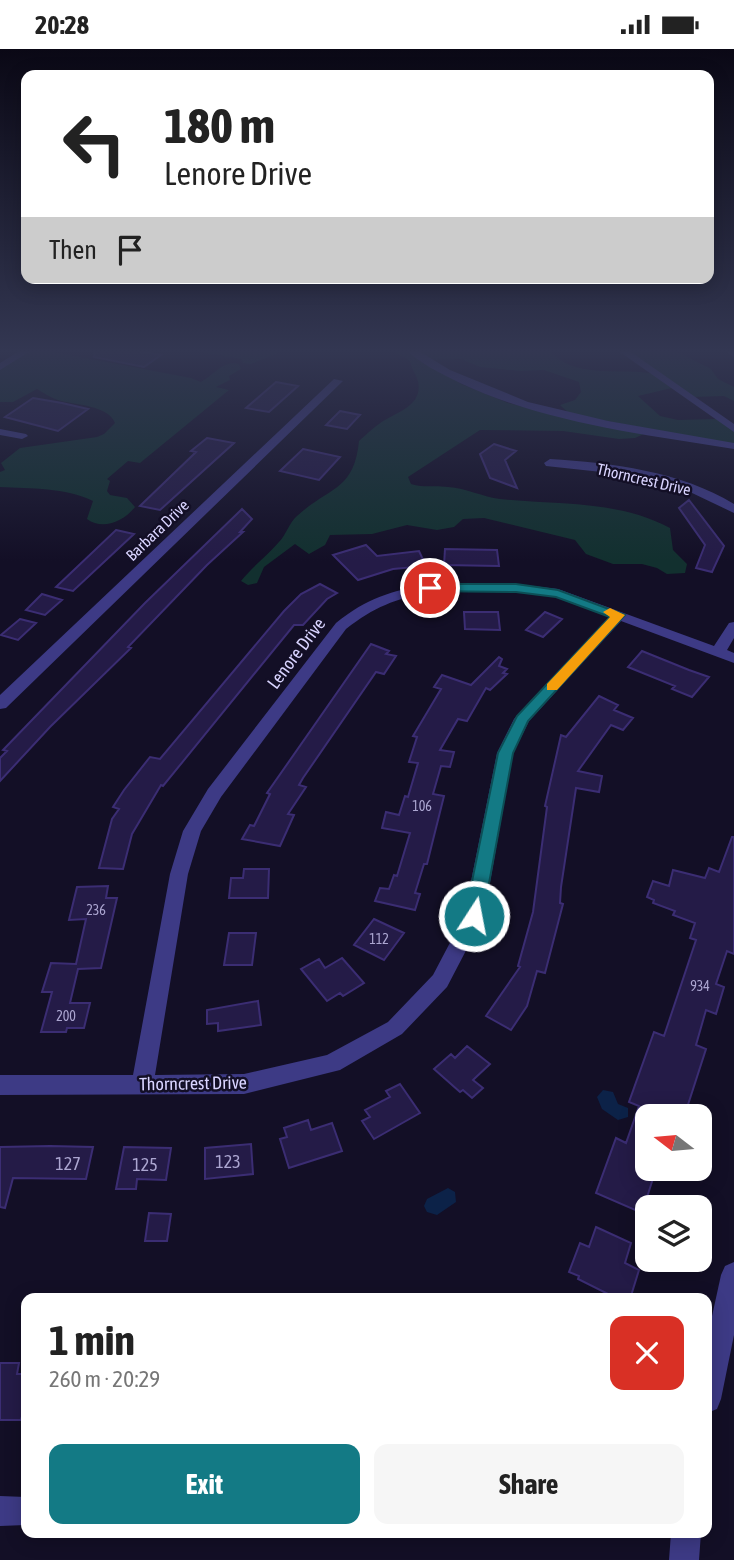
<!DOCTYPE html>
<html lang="en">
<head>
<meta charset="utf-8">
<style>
	:root { --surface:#fff; --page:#f6f6f6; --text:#222; --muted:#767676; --accent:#137a85 }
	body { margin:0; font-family:"Asap Condensed",sans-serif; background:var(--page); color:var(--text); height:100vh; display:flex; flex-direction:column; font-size:26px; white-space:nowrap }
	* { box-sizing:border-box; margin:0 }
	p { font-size:23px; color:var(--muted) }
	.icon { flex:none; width:38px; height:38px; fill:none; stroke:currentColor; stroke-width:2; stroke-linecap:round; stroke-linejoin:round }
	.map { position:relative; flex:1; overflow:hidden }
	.sheet { position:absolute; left:21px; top:1244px; width:691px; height:245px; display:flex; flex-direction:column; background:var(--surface); border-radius:14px; box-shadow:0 4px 18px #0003 }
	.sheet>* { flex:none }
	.banner { position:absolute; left:21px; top:21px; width:693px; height:214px; border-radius:14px; box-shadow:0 4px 18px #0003; background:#fff; color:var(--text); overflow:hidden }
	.needle { width:46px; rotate:286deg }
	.buttons { position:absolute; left:635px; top:1055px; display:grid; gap:14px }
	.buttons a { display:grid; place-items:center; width:77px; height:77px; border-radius:14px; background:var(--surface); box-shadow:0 4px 18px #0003; font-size:35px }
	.pin { position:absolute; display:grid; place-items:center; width:60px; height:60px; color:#fff; margin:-30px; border:4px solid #fff; border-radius:50%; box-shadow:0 2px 7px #0007 }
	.me { position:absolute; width:77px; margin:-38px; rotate:11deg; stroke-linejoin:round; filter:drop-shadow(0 0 5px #0008) }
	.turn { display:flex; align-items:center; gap:24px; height:147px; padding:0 28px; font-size:32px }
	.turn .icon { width:91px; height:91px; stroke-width:2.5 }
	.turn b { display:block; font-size:49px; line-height:60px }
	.then { display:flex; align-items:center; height:66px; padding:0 28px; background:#0003; gap:14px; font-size:26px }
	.round { display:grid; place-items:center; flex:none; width:74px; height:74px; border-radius:14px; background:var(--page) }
	.overview { display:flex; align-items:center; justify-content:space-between; height:119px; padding:0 28px }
	h1 { font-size:42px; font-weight:700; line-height:52px }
	.primary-button { display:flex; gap:14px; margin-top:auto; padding:14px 28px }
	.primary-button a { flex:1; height:80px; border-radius:14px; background:var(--accent); color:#fff; font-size:28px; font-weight:700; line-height:80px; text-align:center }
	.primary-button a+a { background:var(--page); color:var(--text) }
	.status { display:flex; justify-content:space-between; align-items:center; height:49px; padding:0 35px; background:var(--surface); direction:ltr }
	.status svg { height:19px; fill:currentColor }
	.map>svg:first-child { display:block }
	.green { fill:#12302f }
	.water { fill:#0c2248 }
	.building { fill:#241b47; stroke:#3b2d73; stroke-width:2 }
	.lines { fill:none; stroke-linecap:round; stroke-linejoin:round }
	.minor { fill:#3d3a85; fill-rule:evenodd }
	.tertiary { fill:#3d3a85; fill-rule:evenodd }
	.route { fill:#137a85; stroke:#0c4f56; stroke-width:2 }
	.slow { fill:#f59e0b }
	.labels { text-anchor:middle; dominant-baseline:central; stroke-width:5; stroke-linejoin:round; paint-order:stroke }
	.number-label { font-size:14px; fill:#aca6d1 }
	.far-street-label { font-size:16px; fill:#d9d4ff; stroke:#130f26 }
	.street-label { font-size:18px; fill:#d9d4ff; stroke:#130f26 }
	.near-number-label { font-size:18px; fill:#aca6d1 }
</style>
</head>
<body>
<div class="status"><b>20:28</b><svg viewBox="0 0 49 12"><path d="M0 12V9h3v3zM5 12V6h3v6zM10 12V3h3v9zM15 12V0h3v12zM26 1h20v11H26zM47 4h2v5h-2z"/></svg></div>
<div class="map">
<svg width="734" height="1511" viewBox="0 0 734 1511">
	<rect width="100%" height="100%" fill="#130f26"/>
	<!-- green -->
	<path class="green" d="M28,301H43L191,329L201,333C214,326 223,311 239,315L241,320L229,327L230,331L216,338L229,341L140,414L128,412L107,430L110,432L107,442L110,446L127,449L135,458C124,472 103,482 87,470L93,452C65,438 31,440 0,438V423L5,421L1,414L20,399L97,388L104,385L115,374C108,356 75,356 58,351C51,349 44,344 37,340L13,353H0V319Z
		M189,301H278L276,305L251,315L243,314L241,310Z
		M392,301H410L461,335L508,354L560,367L648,383L635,389L619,390L563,382L480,381L408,428L411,435C424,439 434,436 448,438C466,439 483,448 500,450C557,456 618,451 670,479L673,501L687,515L685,524L667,525L657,519L642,515H613L586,505L575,491L484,469L463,470L454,478L437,481L407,476L372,485L330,486L325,496L309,505L295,495L264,518L257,534L248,536L241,532C253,517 267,507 279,493C286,486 289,474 297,467C330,437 354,442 359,392C367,385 376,376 385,371C400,362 423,355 418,332C416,325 411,319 410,312Z
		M413,301H549C574,330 616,319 649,324C657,325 665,334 672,339L638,347L660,367L678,371L716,370L734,381V396L570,365L560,356L575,351L581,343L579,333L544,321L521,322L480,318L461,310L428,311Z
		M624,301H674L711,320L718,330L734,338V352L724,347L691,348Z"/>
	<!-- water -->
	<path class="water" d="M603,1041L613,1043L618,1055L628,1059V1068L618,1071L602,1060L597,1048Z
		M448,1139L455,1143L456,1153L437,1166L427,1163L424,1157L427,1150Z"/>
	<!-- building -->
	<path class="building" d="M95,301H134L161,306L144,318L94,308Z
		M276,333L298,337L269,363L246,359Z
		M33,349L62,354L88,360L58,382L5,368Z
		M340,362L360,366L347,380L326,376Z
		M207,389L234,394L160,461L140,457L196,403L191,402Z
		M494,395L516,402L505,411L517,439L490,429L480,405Z
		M303,400L340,408L319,431L280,422Z
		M689,451L724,497L712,523L696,519L705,496L679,459Z
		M242,460L252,470L240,483H243L207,516L128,598L131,599L50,678L0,732V709L7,702L3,701L145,554Z
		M116,481L134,485L73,542L56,538Z
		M366,496L377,507L419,502L426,517L393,520L358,531L333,506Z
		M445,500L497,501L499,517L444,516Z
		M320,535L337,544L327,550L303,576H294L163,737L161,736L132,785L123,820L99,819L112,770L119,760L113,758L124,741L150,708L160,710L284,562L301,545Z
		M42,545L62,551L45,566L26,561Z
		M464,563H498L500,581L465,580Z
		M545,563L562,570L543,588L526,581Z
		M20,570L36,574L18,591L1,586Z
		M371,595L389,602L386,605L396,607L384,625L376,623L303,729L299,736L306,738L288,765L294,766L280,797L242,790L250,776L254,777L270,745L267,744Z
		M642,602L689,621L709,628L692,648L672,640L675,637L628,618Z
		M499,608L502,610L499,617L507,620L503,624L507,625L490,641L486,639L467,672L458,670L440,701L454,703L450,718L441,717L433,745L444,747L427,815H424L415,844L420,845L415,861L375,852L380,839L389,840L394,826L397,827L410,784L382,779L386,763L399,766L405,747L408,748L418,714L409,713L417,688L413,687L441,640L434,638L442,626L471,636Z
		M599,647L618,656L614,661L633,669L623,681L611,676L578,722L602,727L599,743L576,739L561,838L560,854L563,855L545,924L537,922L527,957L511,981L486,967L520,918L518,917L533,863L547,758L545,757L561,686L566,688Z
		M732,788H734V905L727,902L716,935L724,938L716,965L706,961L696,996L706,1000L684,1068H648V1120H656L642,1164L596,1144L616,1089L626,1094L639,1057L629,1053L654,983L664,987L696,891L690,889L695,874L673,866L675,862L653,854L654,851L647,848L653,832L669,837L673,821L705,829L709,819L719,823Z
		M244,820H269L268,849H229L231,829H243Z
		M108,837L106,849H117L101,919L78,920L70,954H90L84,979H67L66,983H41L52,943H42L51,914L76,915L86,870L69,871L77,838Z
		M374,870L404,884L384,911L354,896Z
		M229,884H256L252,916H224Z
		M342,909L364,934L343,947L340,944L327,952L301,920L319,910L325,919Z
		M258,952L261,976L218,982V974L207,975V961Z
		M467,997L490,1015L473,1031L483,1039L472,1049L463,1041L460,1043L434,1020L451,1005L455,1009Z
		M400,1035L420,1064L374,1090L362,1072L370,1068L365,1061L390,1048L386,1042Z
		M308,1071L311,1081L332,1074L342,1102L289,1119L280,1090L287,1088L284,1079Z
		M251,1095L253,1125L205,1130V1099Z
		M0,1098L50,1097L93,1098L86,1130L13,1129L5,1159L0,1158Z
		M124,1098L171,1099L166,1131L137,1130L136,1140H116Z
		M149,1164L171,1165L167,1192H145Z
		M596,1178L631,1194L625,1214L639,1221L630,1250H618L578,1230L579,1227L569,1223L580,1194L589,1198Z
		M0,1314H19L17,1325H26V1364H23L21,1371H0Z"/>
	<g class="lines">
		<!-- minor -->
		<path class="minor" d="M21,301H32L0,321V314Z
			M406,301H417L450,321L528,353L608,372L734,394V400C642,385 546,374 460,334C442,325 421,315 406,301Z
			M334,330L343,332L6,659L0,660V646Z
			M0,380L26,385L28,387L22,390L0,386Z
			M550,410C612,414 680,422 734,455V464L690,443L667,435L620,425L546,417L544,414Z
			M430,535H516L558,540L714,597L729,574L734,573V589L727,601L734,604V614L621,572L529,672L513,704L484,867L447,938L402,985L340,1021L244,1045L0,1046V1026H133L170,825L183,782L208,740L336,574C367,549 391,542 430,535ZM430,543H516L556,548L609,568L514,670L497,704L464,867L433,926L388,973L327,1006L244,1025L155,1026L188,825L201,782L221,748L346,580C374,558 395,550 430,543Z
			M0,1447L26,1448V1476L0,1477Z"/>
		<!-- tertiary -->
		<path class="tertiary" d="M617,301H628L734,375V383Z
			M724,301H734V308Z
			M734,1213V1286L721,1350L717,1360L707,1364V1290L721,1226L725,1217Z
			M671,1484H701L699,1511H669Z"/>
	</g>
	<!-- sky -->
	<linearGradient id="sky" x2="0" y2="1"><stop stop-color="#0a0815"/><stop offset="0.59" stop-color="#333752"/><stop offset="1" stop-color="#333752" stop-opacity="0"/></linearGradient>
	<rect width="734" height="512" fill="url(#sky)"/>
	<!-- route -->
	<path class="route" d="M430,535H516L558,541L625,566L528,672L513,704L483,867L480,871H468L465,867L498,704L517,667L610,568L556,548L516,543L426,542V536Z"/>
	<!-- slow -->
	<path class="slow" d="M610,559L625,566L557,641H547V635L610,568L603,563Z"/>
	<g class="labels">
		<!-- number labels -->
		<g class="number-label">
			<text x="422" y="757">106</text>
			<text x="96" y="861">236</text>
			<text x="379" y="890">112</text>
			<text x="700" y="937">934</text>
			<text x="66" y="967">200</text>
		</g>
		<!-- far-street labels -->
		<g class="far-street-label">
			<text transform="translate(644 430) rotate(13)">Thorncrest Drive</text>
			<text transform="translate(157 481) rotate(-44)">Barbara Drive</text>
		</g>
		<!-- street labels -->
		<g class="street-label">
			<text transform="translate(296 604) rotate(-53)">Lenore Drive</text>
			<text transform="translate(193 1034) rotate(-1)">Thorncrest Drive</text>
		</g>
		<!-- near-number labels -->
		<g class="near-number-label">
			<text x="228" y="1112">123</text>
			<text x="68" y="1114">127</text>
			<text x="145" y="1115">125</text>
		</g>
	</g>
</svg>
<div class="buttons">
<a><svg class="needle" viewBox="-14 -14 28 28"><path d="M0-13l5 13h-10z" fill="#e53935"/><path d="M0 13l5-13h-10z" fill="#767676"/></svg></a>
<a><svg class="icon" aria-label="layers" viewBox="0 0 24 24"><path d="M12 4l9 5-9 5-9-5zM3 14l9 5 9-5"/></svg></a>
</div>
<div class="pin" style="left:430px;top:539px;background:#d93025"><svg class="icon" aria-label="arrive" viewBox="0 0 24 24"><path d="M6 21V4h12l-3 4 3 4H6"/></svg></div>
<svg class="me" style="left:474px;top:867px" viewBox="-20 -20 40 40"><circle r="17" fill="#137a85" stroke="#fff" stroke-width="3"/><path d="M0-11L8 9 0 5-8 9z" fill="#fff"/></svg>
<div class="banner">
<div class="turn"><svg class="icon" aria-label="left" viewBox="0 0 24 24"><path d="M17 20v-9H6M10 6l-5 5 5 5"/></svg><div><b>180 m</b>Lenore Drive</div></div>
<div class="then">Then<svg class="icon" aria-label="arrive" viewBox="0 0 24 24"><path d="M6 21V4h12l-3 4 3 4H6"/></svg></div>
</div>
<section class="sheet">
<div class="overview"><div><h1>1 min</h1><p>260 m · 20:29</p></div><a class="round" style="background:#d93025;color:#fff"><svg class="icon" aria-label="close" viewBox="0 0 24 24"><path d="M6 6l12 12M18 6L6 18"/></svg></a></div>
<div class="primary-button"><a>Exit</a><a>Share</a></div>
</section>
</div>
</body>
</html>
